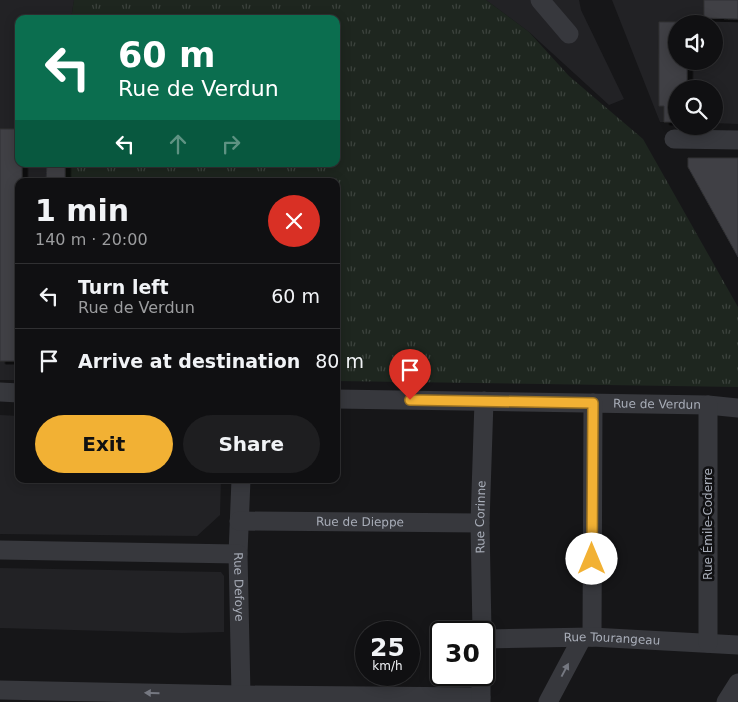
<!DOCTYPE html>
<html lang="en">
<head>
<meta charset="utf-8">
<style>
	:root { --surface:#101012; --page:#1e1e20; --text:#f1f3f6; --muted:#9c9d9f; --line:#303032; --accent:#f2b134 }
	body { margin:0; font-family:"DejaVu Sans",sans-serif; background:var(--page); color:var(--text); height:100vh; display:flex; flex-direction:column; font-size:19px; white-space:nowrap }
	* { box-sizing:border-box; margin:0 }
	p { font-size:16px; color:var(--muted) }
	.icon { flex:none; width:28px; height:28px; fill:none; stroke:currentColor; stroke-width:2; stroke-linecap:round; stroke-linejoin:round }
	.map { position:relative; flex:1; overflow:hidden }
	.side { position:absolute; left:15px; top:178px; width:325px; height:305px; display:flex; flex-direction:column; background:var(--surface); border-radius:10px; box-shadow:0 2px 12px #0003,0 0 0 1px var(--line) }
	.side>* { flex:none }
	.top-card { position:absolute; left:15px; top:15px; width:325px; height:152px; border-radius:10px; box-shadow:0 2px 12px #0003,0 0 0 1px var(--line); background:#0b6e4f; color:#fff; overflow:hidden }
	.buttons { position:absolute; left:668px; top:15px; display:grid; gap:10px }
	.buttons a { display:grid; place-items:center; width:55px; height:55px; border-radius:50%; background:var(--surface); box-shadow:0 2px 12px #0003,0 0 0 1px var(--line); font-size:25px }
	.speed { position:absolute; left:355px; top:621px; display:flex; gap:10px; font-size:25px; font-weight:700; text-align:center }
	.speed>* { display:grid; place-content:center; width:65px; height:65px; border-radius:50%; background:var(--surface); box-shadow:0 2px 12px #0003,0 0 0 1px var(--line); line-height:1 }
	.speed small { font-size:12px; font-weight:400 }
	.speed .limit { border:2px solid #111; border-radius:8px; background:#fff; color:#111 }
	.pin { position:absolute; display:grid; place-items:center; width:42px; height:42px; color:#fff; margin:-51px -21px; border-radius:50% 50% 50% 0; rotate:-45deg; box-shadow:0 0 5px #0007 }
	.pin .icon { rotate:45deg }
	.me { position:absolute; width:55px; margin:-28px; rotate:0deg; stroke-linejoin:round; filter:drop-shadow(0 0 4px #0008) }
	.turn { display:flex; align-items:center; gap:18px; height:105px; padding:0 20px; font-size:22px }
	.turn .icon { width:65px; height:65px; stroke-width:2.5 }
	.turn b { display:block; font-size:35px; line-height:42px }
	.lanes { display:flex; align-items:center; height:48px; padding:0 20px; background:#0003; justify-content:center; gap:25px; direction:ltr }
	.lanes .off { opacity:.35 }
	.round { display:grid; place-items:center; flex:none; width:52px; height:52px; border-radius:26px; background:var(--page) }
	.summary { display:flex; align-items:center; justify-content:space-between; height:85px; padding:0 20px }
	h1 { font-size:30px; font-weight:600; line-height:38px }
	.primary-button { display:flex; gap:10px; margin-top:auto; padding:10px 20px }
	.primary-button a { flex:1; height:58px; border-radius:30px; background:var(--accent); color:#111; font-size:20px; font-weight:600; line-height:58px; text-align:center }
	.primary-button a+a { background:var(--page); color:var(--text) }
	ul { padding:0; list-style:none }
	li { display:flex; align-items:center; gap:15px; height:65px; padding:0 20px; border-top:1px solid var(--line) }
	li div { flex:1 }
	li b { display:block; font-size:19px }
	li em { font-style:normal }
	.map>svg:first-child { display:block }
	.built { fill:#222225; fill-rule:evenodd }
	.grass { fill:url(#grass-tufts) }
	.building { fill:#404145; stroke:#303034; filter:url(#shadow) }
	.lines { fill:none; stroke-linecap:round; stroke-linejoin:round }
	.minor { stroke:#37383d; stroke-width:19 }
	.oneway { fill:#757881 }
	.route-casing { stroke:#9d7322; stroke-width:12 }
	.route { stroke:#f2b134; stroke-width:9 }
	.labels { text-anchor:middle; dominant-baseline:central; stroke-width:5; stroke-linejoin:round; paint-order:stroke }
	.street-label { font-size:12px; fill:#a8adb8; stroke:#111113 }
</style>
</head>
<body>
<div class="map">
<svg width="738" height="702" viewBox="0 0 738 702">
	<defs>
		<pattern id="grass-tufts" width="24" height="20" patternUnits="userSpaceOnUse" patternTransform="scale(1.25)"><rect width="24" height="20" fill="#1e261f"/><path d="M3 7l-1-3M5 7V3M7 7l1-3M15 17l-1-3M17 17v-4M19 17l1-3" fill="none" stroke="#3c433d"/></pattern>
		<filter id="shadow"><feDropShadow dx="5.5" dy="3" stdDeviation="0" flood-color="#0009"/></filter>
	</defs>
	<rect width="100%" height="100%" fill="#161618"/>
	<!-- built -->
	<path class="built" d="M0,0H74L71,19H19V164H65V181H19V380H0Z
		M486,0H579L581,10L624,99L609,105L529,32Z
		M612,0H738V124L714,123V89H676V122H660ZM676,24H714V61H676Z
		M0,415L19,416V479H221L220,515L197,536L0,534Z
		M0,568L221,572L224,576V632L182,633L0,628Z"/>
	<!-- grass -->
	<path class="grass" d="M74,0H486L529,32L569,76L643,139L738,307V387L336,381V181H65V164H336V19H71Z"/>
	<!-- building -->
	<path class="building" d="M704,0H738V19L704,18Z
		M659,22H676V61H687V89H676V122H664V106H659Z
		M0,129H19V164H22V181H19V361H0Z
		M688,158H738V257L688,167Z
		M47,164H65V181H46Z"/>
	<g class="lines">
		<!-- minor -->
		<g class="minor">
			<path d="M540,0L569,34"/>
			<path d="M674,139L738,140"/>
			<path d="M0,392L19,393"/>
			<path id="s1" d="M336,399L708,405L738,408"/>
			<path id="s2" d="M241,479L238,554L241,695"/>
			<path id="s3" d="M239,521L480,523"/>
			<path d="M0,550L238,554"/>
			<path id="s4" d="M482,632L480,523L484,401"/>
			<path d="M592,637L593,403"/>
			<path id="s5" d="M484,639L592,637L738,645"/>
			<path d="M708,643V405"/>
			<path d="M0,690L241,695L481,697"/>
			<path d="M481,702V675"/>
			<path d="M548,702L582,638"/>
			<path d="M726,702L738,683"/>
		</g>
	</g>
	<!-- one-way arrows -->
	<defs><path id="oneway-solid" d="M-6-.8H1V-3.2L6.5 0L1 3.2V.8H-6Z" transform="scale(1.25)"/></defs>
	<g class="oneway">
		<use href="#oneway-solid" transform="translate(565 670) rotate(-62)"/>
		<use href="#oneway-solid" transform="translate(152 693) rotate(-179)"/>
	</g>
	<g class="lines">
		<defs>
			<path id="route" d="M410,400L593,403L592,559"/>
		</defs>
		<!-- route casing -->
		<use href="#route" class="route-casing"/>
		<!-- route -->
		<use href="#route" class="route"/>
	</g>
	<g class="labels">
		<!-- street labels -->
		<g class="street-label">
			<text stroke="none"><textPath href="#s1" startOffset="321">Rue de Verdun</textPath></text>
			<text stroke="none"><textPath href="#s4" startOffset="115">Rue Corinne</textPath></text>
			<text stroke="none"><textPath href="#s3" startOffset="121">Rue de Dieppe</textPath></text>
			<text transform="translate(708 524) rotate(-90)">Rue Émile-Coderre</text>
			<text stroke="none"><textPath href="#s2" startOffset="108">Rue Defoye</textPath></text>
			<text stroke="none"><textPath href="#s5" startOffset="128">Rue Tourangeau</textPath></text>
		</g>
	</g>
</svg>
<div class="buttons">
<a><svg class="icon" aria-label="sound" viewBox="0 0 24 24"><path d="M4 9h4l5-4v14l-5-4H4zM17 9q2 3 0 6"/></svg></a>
<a><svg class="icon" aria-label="search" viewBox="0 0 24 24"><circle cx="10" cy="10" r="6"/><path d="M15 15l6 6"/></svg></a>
</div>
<div class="speed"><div>25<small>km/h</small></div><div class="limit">30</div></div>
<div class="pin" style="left:410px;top:400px;background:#d93025"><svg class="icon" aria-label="arrive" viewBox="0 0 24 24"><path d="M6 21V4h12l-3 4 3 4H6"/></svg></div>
<svg class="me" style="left:592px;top:559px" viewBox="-20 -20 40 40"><circle r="19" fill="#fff"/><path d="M0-13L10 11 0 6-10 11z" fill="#f2b134"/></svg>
<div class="top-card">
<div class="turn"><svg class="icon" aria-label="left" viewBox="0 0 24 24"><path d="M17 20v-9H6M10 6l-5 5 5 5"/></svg><div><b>60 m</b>Rue de Verdun</div></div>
<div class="lanes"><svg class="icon" aria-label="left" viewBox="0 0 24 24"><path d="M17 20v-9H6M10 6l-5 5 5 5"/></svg><svg class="icon off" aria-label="ahead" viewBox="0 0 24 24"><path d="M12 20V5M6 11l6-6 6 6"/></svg><svg class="icon off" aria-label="right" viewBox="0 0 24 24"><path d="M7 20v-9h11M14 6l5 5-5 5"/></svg></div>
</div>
<section class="side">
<div class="summary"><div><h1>1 min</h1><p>140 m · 20:00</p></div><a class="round" style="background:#d93025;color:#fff"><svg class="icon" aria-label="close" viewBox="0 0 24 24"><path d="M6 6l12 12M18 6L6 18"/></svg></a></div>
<ul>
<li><svg class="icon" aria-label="left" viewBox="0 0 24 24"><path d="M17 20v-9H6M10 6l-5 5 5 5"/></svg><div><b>Turn left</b><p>Rue de Verdun</p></div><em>60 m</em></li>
<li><svg class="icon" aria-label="arrive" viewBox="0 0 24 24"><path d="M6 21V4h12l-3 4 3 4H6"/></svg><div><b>Arrive at destination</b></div><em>80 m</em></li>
</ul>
<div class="primary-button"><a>Exit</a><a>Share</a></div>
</section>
</div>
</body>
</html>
